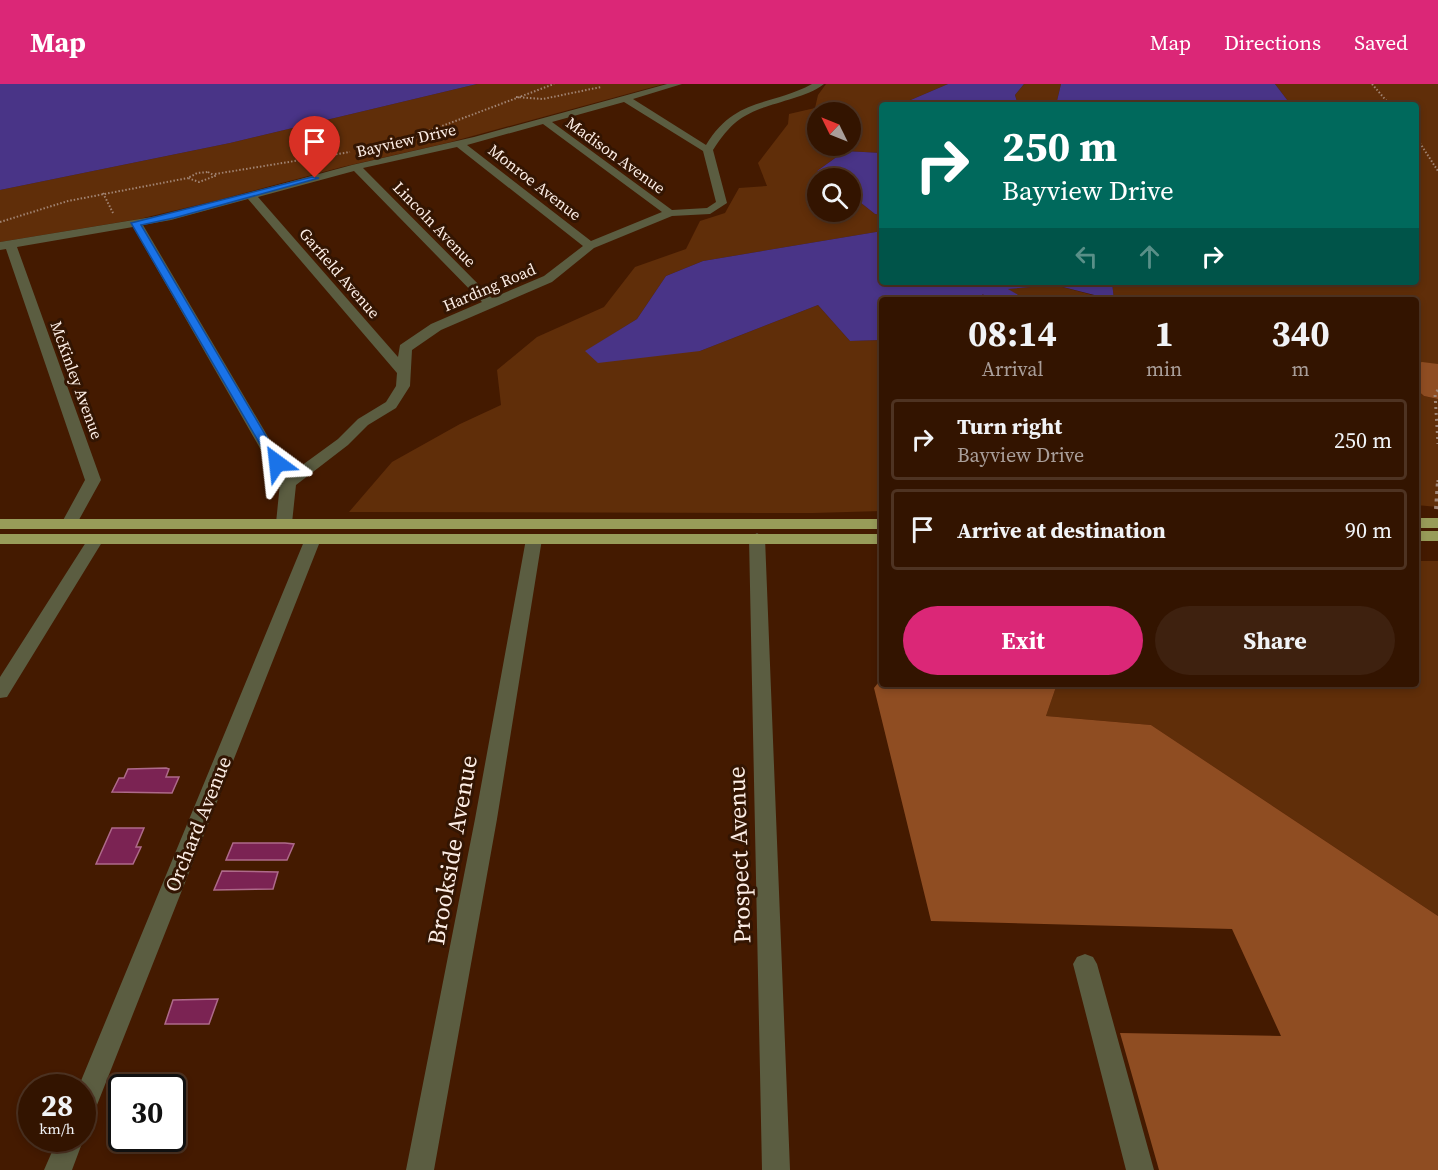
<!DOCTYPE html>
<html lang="en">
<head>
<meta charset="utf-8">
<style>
	:root { --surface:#331400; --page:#3e210f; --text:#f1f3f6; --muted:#a99e99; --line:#4e3322; --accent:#db2777 }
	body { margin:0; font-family:"Source Serif 4",serif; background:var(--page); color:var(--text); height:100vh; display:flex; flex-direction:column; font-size:22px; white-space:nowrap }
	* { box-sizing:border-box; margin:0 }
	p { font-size:20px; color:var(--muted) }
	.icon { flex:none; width:33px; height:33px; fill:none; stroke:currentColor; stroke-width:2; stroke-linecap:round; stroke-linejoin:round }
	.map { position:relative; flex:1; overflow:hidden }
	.drawer { position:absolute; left:879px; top:213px; width:540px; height:390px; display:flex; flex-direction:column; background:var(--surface); border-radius:6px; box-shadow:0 3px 9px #0003,0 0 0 2px var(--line) }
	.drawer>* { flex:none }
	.guide { position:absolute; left:879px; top:18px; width:540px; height:183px; border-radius:6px; box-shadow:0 3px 9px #0003,0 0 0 2px var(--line); background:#00695c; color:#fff; overflow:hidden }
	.needle { width:39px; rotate:313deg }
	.buttons { position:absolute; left:807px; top:18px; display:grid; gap:12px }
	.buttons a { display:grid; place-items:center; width:54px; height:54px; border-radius:50%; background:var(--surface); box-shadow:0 3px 9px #0003,0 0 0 2px var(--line); font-size:30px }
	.speed { position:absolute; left:18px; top:990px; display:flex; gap:12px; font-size:30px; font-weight:700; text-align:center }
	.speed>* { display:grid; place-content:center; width:78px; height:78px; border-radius:50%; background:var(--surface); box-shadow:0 3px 9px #0003,0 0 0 2px var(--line); line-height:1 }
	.speed small { font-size:15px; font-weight:400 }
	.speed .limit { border:3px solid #111; border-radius:9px; background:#fff; color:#111 }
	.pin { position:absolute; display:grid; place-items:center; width:51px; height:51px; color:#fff; margin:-62px -26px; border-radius:50% 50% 50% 0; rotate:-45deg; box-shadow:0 0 6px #0007 }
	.pin .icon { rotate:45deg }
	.me { position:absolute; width:66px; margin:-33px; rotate:330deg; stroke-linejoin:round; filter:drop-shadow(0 0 4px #0008) }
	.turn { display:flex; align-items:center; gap:21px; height:126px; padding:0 24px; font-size:27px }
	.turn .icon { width:78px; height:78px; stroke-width:2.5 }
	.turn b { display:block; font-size:42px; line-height:51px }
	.lanes { display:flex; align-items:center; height:57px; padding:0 24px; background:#0003; justify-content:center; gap:30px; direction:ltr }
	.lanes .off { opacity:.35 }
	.eta { display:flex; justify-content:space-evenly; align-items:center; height:102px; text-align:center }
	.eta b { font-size:36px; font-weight:700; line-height:42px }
	.button { display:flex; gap:12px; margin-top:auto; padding:12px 24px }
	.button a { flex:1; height:69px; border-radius:36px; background:var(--accent); color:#fff; font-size:24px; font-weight:700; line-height:69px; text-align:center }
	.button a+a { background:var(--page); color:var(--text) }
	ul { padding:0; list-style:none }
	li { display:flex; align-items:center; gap:18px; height:81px; margin:0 12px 9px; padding:0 12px; border:3px solid var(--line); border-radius:6px }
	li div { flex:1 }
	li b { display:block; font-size:22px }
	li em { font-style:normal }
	header { display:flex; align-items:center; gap:36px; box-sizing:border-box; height:84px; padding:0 30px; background:var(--accent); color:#fff }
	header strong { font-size:28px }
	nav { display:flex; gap:33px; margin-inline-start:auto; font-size:21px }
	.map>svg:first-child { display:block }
	.green { fill:#602e09; fill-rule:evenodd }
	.forest { fill:#8f4d22 }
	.water { fill:#493487 }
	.building { fill:#7b2353; stroke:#ae6a8a; stroke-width:1.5 }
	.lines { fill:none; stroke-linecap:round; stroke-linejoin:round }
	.path-far2 { stroke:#a18473; stroke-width:2; stroke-dasharray:1.5 2; stroke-linecap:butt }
	.path-far1 { stroke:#a18473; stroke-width:3; stroke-dasharray:2 4; stroke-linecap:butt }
	.path { stroke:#a18473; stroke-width:4; stroke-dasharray:3 4.5; stroke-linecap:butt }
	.minor { fill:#5b5d41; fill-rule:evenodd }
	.trunk { fill:#989c59; fill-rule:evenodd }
	.route { fill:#1a73e8; stroke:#114b97; stroke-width:1.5 }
	.labels { text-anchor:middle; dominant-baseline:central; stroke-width:6; stroke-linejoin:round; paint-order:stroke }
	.far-street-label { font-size:16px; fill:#fcede5; stroke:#331502 }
	.street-label { font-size:20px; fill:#fcede5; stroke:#331502 }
	.near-street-label { font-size:24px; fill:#fcede5; stroke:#331502 }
</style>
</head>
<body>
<header>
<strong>Map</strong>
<nav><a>Map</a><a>Directions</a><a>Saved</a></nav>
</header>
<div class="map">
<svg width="1438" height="1086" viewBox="0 0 1438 1086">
	<rect width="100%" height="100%" fill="#441a00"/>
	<!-- green -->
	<path class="green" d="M477,0H664L447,59L342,83L215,117L139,135L0,158V106L230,59Z
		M826,0H948L899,21H882V29L878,31L882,32V69L845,67L817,87L827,94H818V128H850L851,111L875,130L882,131V147L703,177L666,192L637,235L586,267H700L818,221L850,257L882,256V427L813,429L349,428L392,378L460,340L501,321L497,286L537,253L604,223L635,183L686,165L700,137L725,129L739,104L767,102L758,79L788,40L789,30L815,24L818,11ZM818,28H850V62H818Z
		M1024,0H1061L1056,21H1018L1015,11Z
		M1275,0H1438V280H1416V216H1114L1112,198H1416V21H1291Z
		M1055,201L1111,216H1027L1007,205Z
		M1416,305L1424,312L1438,315V423L1416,421Z
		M1416,477H1438V832L1151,641L1046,632L1057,600H1416Z"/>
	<!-- forest -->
	<path class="forest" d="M1422,278L1438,280V315L1424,312L1416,305V280Z
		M882,594V600H1057L1046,632L1151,641L1438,832V1086H1159L1120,949L1281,952L1232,845L931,837L874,604Z"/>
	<!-- water -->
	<path class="water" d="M0,0H477L230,59L0,106Z
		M948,0H1024L1015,11L1018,21H899Z
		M1061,0H1275L1291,21H1056Z
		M845,67L882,69V131L875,130L851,111L850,94H827L817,87Z
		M882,147V198H1112L1114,216L1055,201L1008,205L1027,216H986L983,210L979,216H882V256L850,257L818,221L700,267L598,279L585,267L637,235L666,192L703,177Z"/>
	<!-- building -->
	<path class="building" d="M166,684L169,685L166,693H179L172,709L112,708L119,694H124L128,685Z
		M112,744H144L136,763H141L133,780H96Z
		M233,759H285L294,760L287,776H226Z
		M222,787L278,788L273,805L214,806Z
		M218,915L209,940H165L173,916Z"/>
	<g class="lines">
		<!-- path-far2 -->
		<path class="path-far2" d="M1372,0L1390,21
			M516,13L543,15L601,3
			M1416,53L1438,87
			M389,59L418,51L554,0
			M208,88L215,92L199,98L188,94L197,89Z
			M215,90L350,68
			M103,109L113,129
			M0,138L68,117L188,94"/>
		<!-- path-far1 -->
		<path class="path-far1" d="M1438,306L1435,310L1438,360
			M1438,398V396"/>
		<!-- path -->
		<path class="path" d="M1436,425L1438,397"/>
		<!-- minor -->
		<path class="minor" d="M667,0H682L633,15L706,61C735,13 769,23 812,0H824C815,7 804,11 794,14C753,27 737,28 713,66L727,119L710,130L672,132L594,164L552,198L441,246L412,266L410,302L396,324L368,341L348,361L296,401L292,439L290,442L284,444L276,439L280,399L133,143L17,163L101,396L75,443H63L61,440L85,396L6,165L0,166V158L170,130L352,81L474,53ZM624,18L703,67L716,118L707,124L672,126L552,38ZM543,40L662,128L591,157L467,61ZM457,63L583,162L544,192L492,214L363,84ZM354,87L482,218L431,240L400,261L398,273L258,113ZM248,115L397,289L396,302L386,318L358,335L338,355L290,390L143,141L171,136Z
			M757,449L765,454L790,1086H762L749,454Z
			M96,450L104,455L7,613L0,614V593L88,455Z
			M313,450L321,455L95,1026L91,1035L82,1038V1004H78L305,455Z
			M534,450L542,455L497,735L434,1086H406L475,735L526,455Z
			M1085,870L1093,873L1097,880L1154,1086H1126L1073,880L1077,873Z
			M82,1050L84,1054L72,1086H44L58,1054H82Z"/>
		<!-- trunk -->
		<path class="trunk" d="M1416,434H1438V444H1416Z
			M0,435H882V445H0Z
			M1416,447H1438V457H1416Z
			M0,450H882V460H0Z"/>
	</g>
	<!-- route -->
	<path class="route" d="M312,93L319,94L174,134L141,141L282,379L277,383L271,379L131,139Z"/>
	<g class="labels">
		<!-- far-street labels -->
		<g class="far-street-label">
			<text transform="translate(406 56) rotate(-13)">Bayview Drive</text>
			<text transform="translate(616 71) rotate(36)">Madison Avenue</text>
			<text transform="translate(535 98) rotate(38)">Monroe Avenue</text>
			<text transform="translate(435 140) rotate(46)">Lincoln Avenue</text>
			<text transform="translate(340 189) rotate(49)">Garfield Avenue</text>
			<text transform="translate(489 203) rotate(-23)">Harding Road</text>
			<text transform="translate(77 296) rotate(70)">McKinley Avenue</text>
		</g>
		<!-- street labels -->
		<g class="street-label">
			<text transform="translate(198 740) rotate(-68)">Orchard Avenue</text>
		</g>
		<!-- near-street labels -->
		<g class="near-street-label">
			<text transform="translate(452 766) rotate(-80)">Brookside Avenue</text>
			<text transform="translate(739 771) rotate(-92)">Prospect Avenue</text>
		</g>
	</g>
</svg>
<div class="buttons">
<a><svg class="needle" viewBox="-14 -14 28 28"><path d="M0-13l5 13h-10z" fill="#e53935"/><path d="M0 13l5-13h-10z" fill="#a99e99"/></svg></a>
<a><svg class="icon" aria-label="search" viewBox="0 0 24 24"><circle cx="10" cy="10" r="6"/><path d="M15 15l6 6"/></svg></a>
</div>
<div class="speed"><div>28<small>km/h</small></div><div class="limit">30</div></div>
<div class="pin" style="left:315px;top:94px;background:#d93025"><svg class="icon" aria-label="arrive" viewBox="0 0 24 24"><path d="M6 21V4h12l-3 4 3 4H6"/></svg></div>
<svg class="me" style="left:277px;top:379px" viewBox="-20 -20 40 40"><path d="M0-17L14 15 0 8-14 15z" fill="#1a73e8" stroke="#fff" stroke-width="4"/></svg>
<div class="guide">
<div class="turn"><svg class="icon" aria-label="right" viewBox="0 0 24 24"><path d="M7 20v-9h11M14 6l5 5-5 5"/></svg><div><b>250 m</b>Bayview Drive</div></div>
<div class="lanes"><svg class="icon off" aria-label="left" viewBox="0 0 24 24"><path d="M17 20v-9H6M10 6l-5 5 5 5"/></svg><svg class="icon off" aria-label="ahead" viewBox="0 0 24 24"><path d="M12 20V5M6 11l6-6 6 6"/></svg><svg class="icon" aria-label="right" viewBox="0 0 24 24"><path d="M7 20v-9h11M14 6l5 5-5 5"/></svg></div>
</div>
<section class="drawer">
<div class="eta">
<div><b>08:14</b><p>Arrival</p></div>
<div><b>1</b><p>min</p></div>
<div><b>340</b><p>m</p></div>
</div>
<ul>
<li><svg class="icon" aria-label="right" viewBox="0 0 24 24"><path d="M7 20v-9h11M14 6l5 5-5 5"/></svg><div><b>Turn right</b><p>Bayview Drive</p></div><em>250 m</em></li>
<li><svg class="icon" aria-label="arrive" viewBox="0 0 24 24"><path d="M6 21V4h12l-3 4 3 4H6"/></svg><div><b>Arrive at destination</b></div><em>90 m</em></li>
</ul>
<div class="button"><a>Exit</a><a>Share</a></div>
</section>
</div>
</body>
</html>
